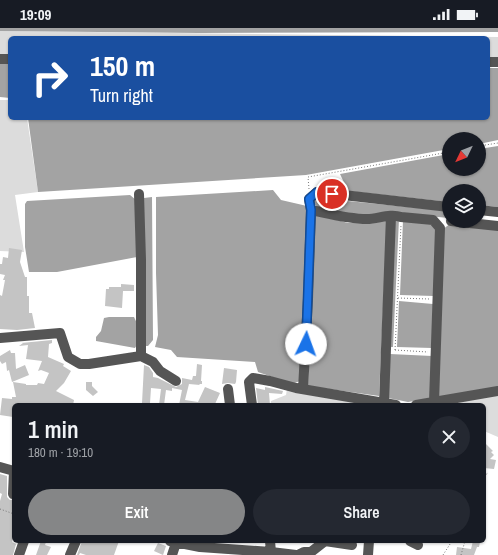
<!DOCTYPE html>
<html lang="en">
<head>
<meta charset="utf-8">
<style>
	:root { --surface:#171b24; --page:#242831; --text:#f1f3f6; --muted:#9ea1a6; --accent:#858687 }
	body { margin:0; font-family:"Archivo Narrow",sans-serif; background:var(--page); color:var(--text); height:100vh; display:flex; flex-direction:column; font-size:15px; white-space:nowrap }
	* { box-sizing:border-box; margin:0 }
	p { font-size:13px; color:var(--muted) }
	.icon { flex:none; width:22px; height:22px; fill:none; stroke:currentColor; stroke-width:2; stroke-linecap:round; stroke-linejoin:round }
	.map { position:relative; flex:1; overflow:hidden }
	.side { position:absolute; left:12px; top:375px; width:474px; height:140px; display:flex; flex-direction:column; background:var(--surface); border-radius:6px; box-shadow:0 1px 3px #0004 }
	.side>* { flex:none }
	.banner { position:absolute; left:8px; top:8px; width:482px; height:84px; border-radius:6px; box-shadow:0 1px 3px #0004; background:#1a4fa0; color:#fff; overflow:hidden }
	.needle { width:26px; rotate:227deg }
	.controls { position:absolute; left:442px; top:104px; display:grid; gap:8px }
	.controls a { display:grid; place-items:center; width:44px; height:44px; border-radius:50%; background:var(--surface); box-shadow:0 1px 3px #0004; font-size:20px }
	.pin { position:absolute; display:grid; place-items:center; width:34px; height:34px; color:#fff; margin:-17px; border:2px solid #fff; border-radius:50%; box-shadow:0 1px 4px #0007 }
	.me { position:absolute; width:44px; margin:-22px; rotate:3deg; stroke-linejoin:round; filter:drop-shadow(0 0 3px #0008) }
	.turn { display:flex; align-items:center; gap:14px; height:84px; padding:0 16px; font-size:18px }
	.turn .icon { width:52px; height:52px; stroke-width:2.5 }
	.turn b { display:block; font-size:28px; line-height:34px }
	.round { display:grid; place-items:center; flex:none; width:42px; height:42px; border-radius:21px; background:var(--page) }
	.summary { display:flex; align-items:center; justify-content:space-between; height:68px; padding:0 16px }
	h1 { font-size:24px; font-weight:600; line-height:30px }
	.primary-button { display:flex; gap:8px; margin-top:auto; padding:8px 16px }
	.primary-button a { flex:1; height:46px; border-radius:24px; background:var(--accent); color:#fff; font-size:16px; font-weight:600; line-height:46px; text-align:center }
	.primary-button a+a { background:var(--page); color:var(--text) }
	.status { display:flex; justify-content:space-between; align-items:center; height:28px; padding:0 20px; background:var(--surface); direction:ltr }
	.status svg { height:11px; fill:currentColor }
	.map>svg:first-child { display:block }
	.green { fill:#dcdcdc }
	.water { fill:#a3a3a3 }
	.building { fill:#c4c4c4 }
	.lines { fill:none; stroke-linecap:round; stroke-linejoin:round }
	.path { stroke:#777; stroke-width:1; stroke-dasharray:1 2; stroke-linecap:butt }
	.minor { stroke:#555; stroke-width:10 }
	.route-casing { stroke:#114b97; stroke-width:10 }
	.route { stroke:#1a73e8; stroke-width:7 }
</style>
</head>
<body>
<div class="status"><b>19:09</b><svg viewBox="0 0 49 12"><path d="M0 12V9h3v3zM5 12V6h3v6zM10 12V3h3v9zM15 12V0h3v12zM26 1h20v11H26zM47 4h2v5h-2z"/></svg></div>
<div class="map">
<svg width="498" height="527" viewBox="0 0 498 527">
	<rect width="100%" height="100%" fill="#fff"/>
	<!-- green -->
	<path class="green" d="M0,3L498,9V31H488V10H10V26H0Z
		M0,72H10V90H27L38,164L15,167L24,224L0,223Z
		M287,361L383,377H271V373L286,367Z
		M498,366V409L484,403V377H428Z"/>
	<!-- water -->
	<path class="water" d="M0,0H498V4L199,5L0,3Z
		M0,35H10V70L0,69Z
		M488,40H498V112L479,116V111H449V121L306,147L38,164L28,90H488Z
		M498,118V179L479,177V163H449V174L348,163L340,146L449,126V141H479V121Z
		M273,162L281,172L307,178L300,353L292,356L258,344L255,334L177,329L171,322L155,319L158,307L156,245V169Z
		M130,167L136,172L137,229L57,244H29L25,219V176L27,173Z
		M152,169L153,312L148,318H144V170Z
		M317,170L449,183V190L394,185L351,189L317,179L313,174Z
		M315,186L348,195L387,193L379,368L308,358Z
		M394,190L399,191L393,319H389Z
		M403,192L432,195L438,202L434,268L400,267Z
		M451,195L498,199V360L437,369L442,202Z
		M399,273L433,276L432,320L397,319Z
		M109,289H134C139,298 142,311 135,320L96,313V309L101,303L104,290Z
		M390,326L432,328L431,370L408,374L388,370Z"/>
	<!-- building -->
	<path class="building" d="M9,220L22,222L20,234L25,249H27V268H29V285H32L35,300L17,302L0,301V267L2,268L5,252H3L5,247L0,246V236H2L3,229L8,230Z
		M121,256L134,257V263H123L122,280L105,278L106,261H109V259H121Z
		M52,312V315L49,316L48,329L64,336L63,338L71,343L64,355L56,363L74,372L73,377H14L13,389L0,387L2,370L12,371V369H16L13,354L26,356V357H37L38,355L44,356L49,345L41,342L38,343L42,333L26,331L28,317L19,318L23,315H21Z
		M10,322L11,325H15L16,341L25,337L29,347L12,354L9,342L7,343L6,334L2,336L0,333V328Z
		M197,336L202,337L201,353H202V356H199L200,357L189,356L185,372L198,374L205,359L220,365L215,376L213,375L212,377L208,376L207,377H179L182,362L172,360V363L166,362L164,377H159L161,361L151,360L150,375H142L144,337L149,339L153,345V349L158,350L176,359L182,356V350L192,352L193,348H196Z
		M224,340L237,342L236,354L235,356L228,355L222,356Z
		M86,354H92V358L98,364L93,368L86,362Z
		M265,359L283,363L282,366L269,365L270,377H258L256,360L265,362Z
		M484,414L493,423L491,424L494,427L490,431L496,432L494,441L484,440Z
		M0,446L7,448V469L10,472H14V508L12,514L16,516L13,527H0V473L2,466L0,465Z
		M41,513L46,514L45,517L51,519L47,527H36Z
		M82,513H91L97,515L98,513H119L114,527H86L80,525L79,527H77Z
		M473,513L480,514L479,519H477L474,527H456L457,519L471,521Z
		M158,515L166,518L163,527L154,523Z"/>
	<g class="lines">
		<!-- path -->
		<path class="path" d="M479,118L498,115
			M309,161L308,149L449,124
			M398,270L429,271
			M395,322L401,197
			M395,322L428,324
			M484,448L488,445
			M0,481L14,486
			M443,527L452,513
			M461,527L465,513"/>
		<!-- minor -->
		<path class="minor" d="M0,31H10
			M488,34H498
			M139,166L141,232V328
			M311,182C330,186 348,191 367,191C378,191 390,185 401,189L433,192L440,200L434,374
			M479,182L498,184
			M451,193L498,198
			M0,310L60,305L68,329L80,336H89L141,328L153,334L160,343L176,353
			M228,361L230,377
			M303,361L308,271L311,182L309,171L317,164L449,179
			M384,374L391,188
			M252,377L249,354L253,350L270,353L296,360L396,377
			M416,377L498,363
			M0,439L14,443
			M13,466L14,443
			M170,513L200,519L271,524L296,527
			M270,513L271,524
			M410,513L418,517
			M19,527L24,513
			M70,527L76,513
			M172,527L176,515
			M298,527L304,524H311L325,513L352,517
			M368,527L369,513"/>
	</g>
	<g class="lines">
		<defs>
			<path id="route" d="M306,316L311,182L309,171L317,164L332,166"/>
		</defs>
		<!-- route casing -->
		<use href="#route" class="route-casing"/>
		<!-- route -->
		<use href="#route" class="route"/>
	</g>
</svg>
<div class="controls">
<a><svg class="needle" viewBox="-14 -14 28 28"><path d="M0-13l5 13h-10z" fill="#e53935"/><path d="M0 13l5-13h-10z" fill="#9ea1a6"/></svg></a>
<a><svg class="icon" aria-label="layers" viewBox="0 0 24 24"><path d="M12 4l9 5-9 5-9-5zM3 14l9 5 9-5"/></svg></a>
</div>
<div class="pin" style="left:332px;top:166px;background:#d93025"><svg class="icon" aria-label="arrive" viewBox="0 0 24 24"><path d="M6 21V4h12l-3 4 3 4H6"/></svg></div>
<svg class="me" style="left:306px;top:316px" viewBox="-20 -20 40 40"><circle r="19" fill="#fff"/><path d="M0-13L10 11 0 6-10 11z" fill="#1a73e8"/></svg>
<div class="banner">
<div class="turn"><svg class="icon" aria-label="right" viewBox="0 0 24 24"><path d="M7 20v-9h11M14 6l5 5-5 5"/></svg><div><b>150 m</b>Turn right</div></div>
</div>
<section class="side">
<div class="summary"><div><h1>1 min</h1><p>180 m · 19:10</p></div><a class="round"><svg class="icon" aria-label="close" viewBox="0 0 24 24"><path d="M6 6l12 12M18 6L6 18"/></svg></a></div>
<div class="primary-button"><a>Exit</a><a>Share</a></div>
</section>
</div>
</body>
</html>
